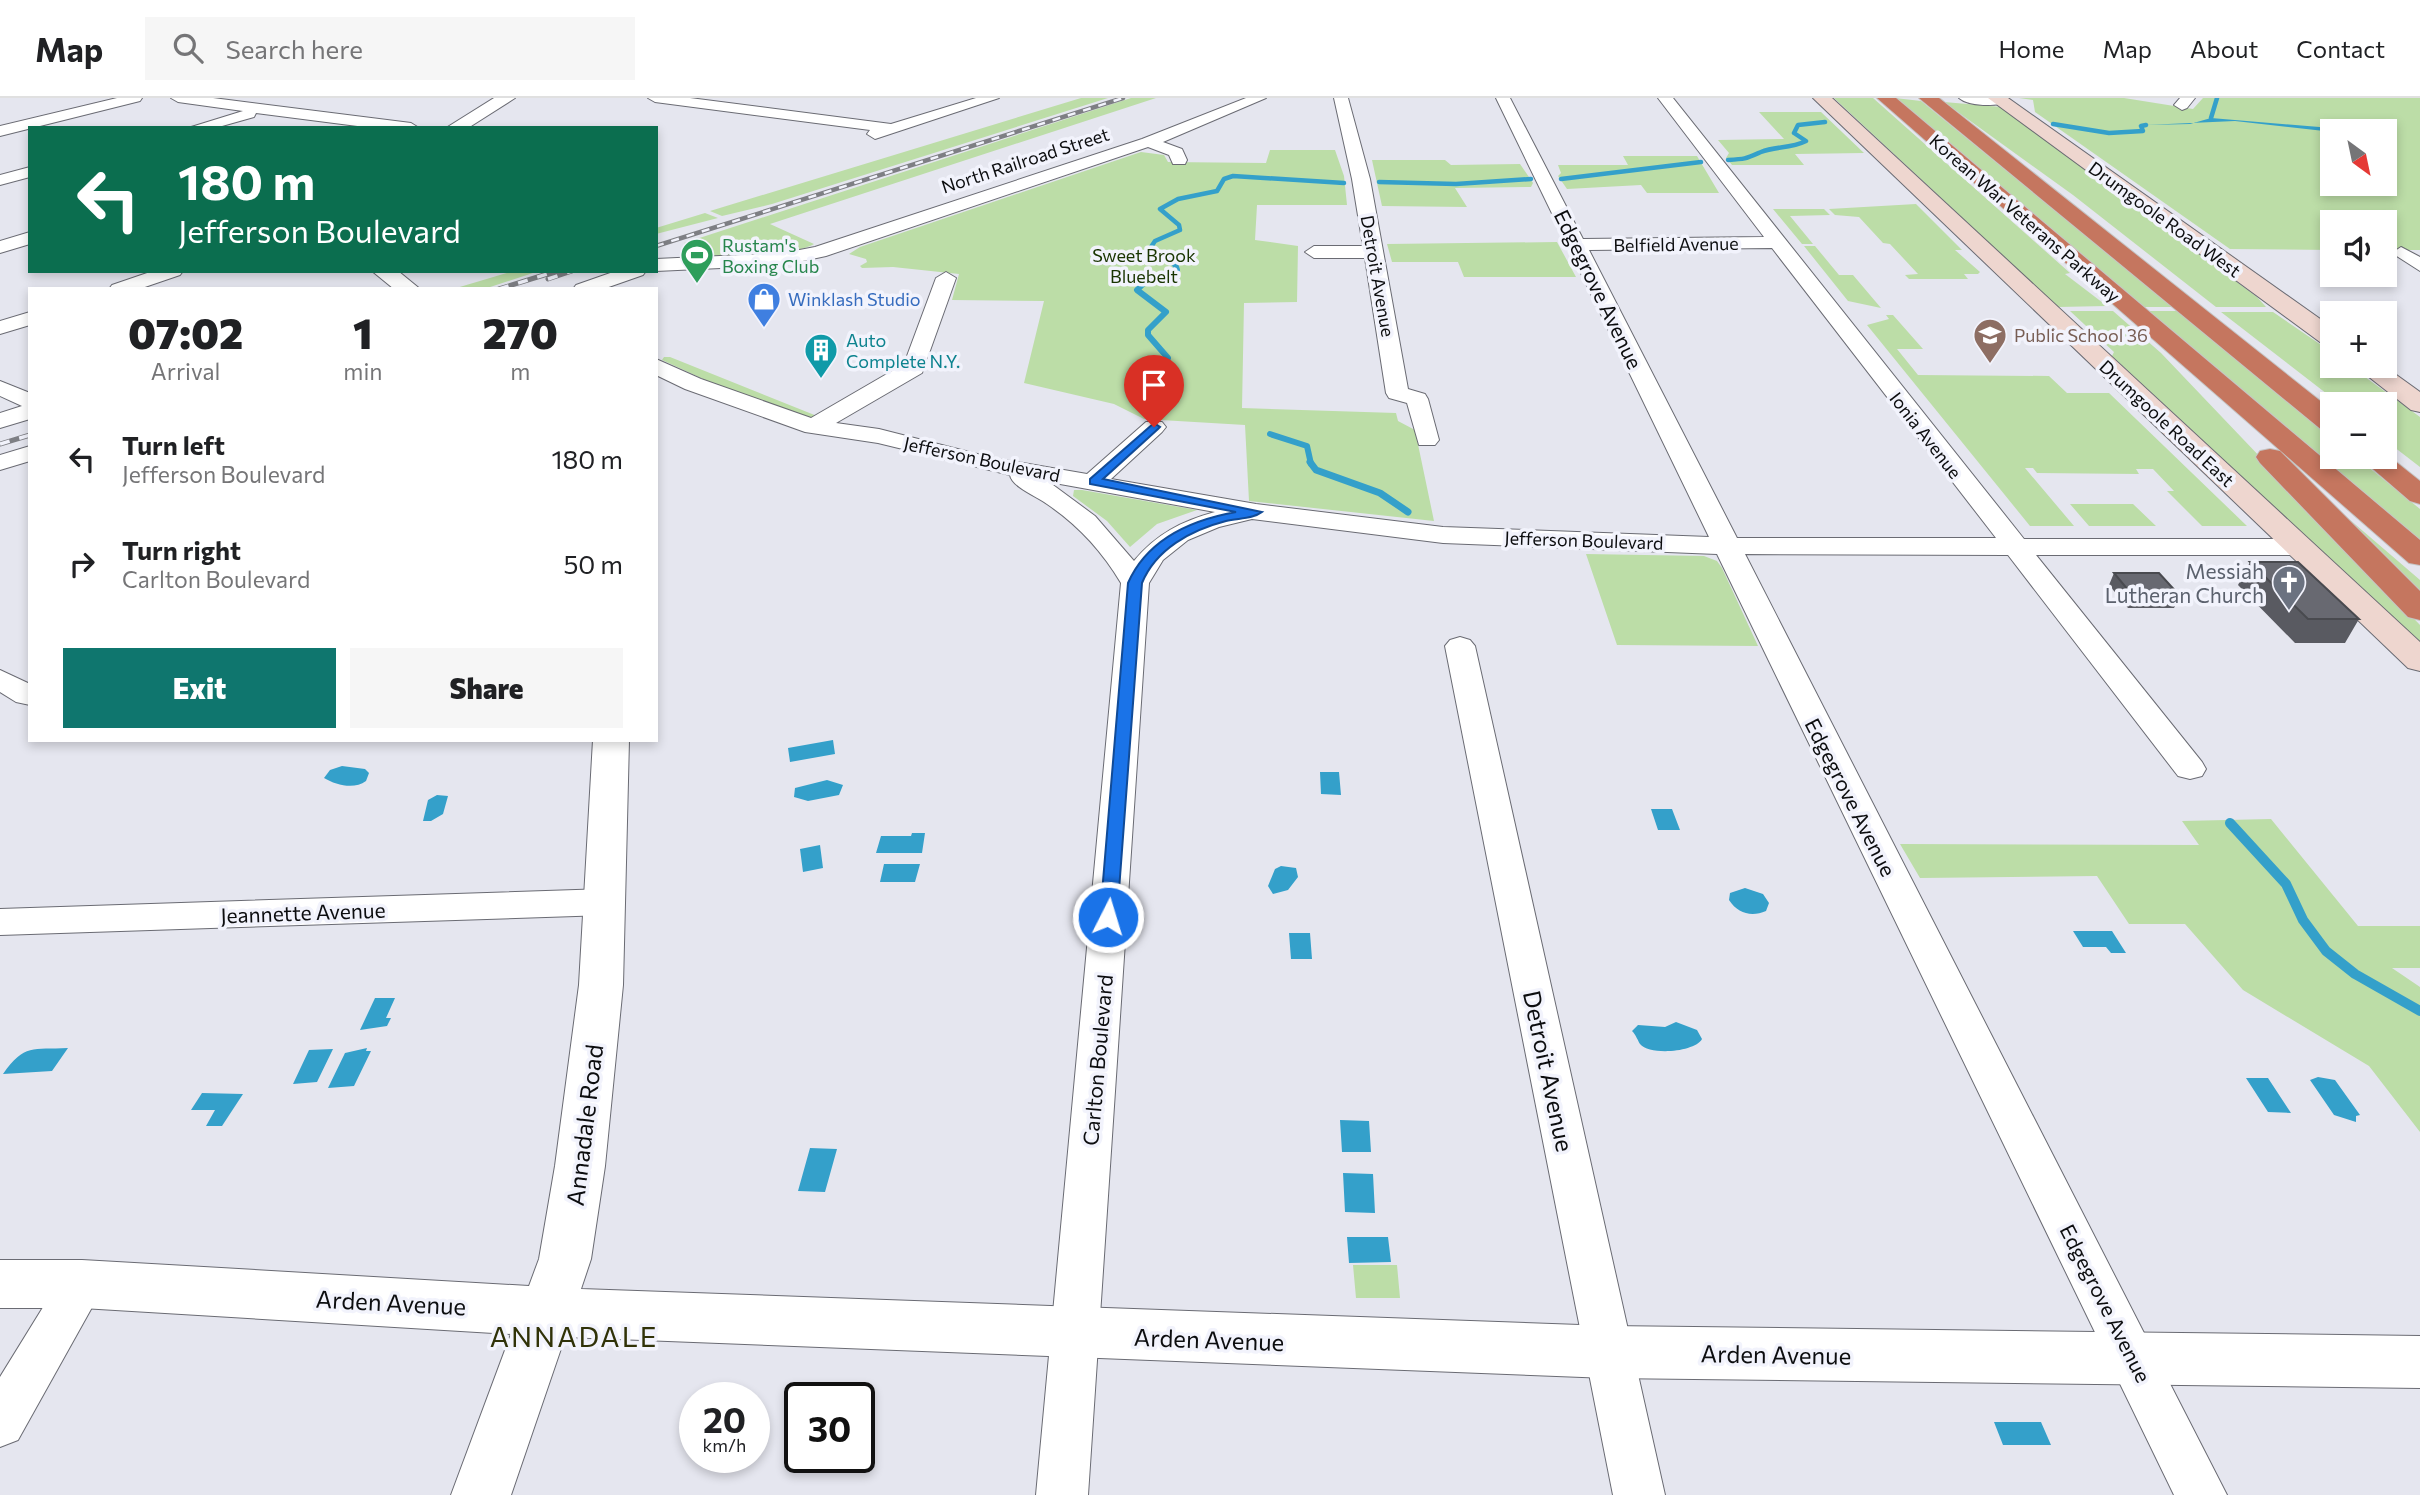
<!DOCTYPE html>
<html lang="en">
<head>
<meta charset="utf-8">
<style>
	:root { --surface:#fff; --page:#f6f6f6; --text:#202124; --muted:#757577; --line:#e0e0e0; --accent:#0f766e }
	body { margin:0; font-family:Commissioner,sans-serif; background:var(--page); color:var(--text); height:100vh; display:flex; flex-direction:column; font-size:26px; white-space:nowrap }
	* { box-sizing:border-box; margin:0 }
	p { font-size:23px; color:var(--muted) }
	.icon { flex:none; width:38px; height:38px; fill:none; stroke:currentColor; stroke-width:2; stroke-linecap:round; stroke-linejoin:round }
	.map { position:relative; flex:1; overflow:hidden }
	.side { position:absolute; left:28px; top:189px; width:630px; height:455px; display:flex; flex-direction:column; background:var(--surface); border-radius:0px; box-shadow:0 4px 10px #0003 }
	.side>* { flex:none }
	.guide { position:absolute; left:28px; top:28px; width:630px; height:147px; border-radius:0px; box-shadow:0 4px 10px #0003; background:#0b6e4f; color:#fff; overflow:hidden }
	.needle { width:46px; rotate:147deg }
	.tools { position:absolute; left:2320px; top:21px; display:grid; gap:14px }
	.tools a { display:grid; place-items:center; width:77px; height:77px; border-radius:0px; background:var(--surface); box-shadow:0 4px 10px #0003; font-size:35px }
	.speed { position:absolute; left:679px; top:1284px; display:flex; gap:14px; font-size:35px; font-weight:700; text-align:center }
	.speed>* { display:grid; place-content:center; width:91px; height:91px; border-radius:50%; background:var(--surface); box-shadow:0 4px 10px #0003; line-height:1 }
	.speed small { font-size:18px; font-weight:400 }
	.speed .limit { border:4px solid #111; border-radius:10px; background:#fff; color:#111 }
	.pin { position:absolute; display:grid; place-items:center; width:60px; height:60px; color:#fff; margin:-72px -30px; border-radius:50% 50% 50% 0; rotate:-45deg; box-shadow:0 0 7px #0007 }
	.pin .icon { rotate:45deg }
	.me { position:absolute; width:77px; margin:-38px; rotate:5deg; stroke-linejoin:round; filter:drop-shadow(0 0 5px #0008) }
	.turn { display:flex; align-items:center; gap:24px; height:147px; padding:0 35px; font-size:32px }
	.turn .icon { width:91px; height:91px; stroke-width:2.5 }
	.turn b { display:block; font-size:49px; line-height:60px }
	.eta { display:flex; justify-content:space-evenly; align-items:center; height:119px; text-align:center }
	.eta b { font-size:42px; font-weight:800; line-height:49px }
	.action { display:flex; gap:14px; margin-top:auto; padding:14px 35px }
	.action a { flex:1; height:80px; border-radius:0px; background:var(--accent); color:#fff; font-size:28px; font-weight:800; line-height:80px; text-align:center }
	.action a+a { background:var(--page); color:var(--text) }
	ul { padding:0; list-style:none }
	li { display:flex; align-items:center; gap:21px; height:105px; padding:0 35px }
	li div { flex:1 }
	li b { display:block; font-size:26px }
	li em { font-style:normal }
	header { display:flex; align-items:center; gap:42px; box-sizing:border-box; height:98px; padding:0 35px; background:var(--surface); border-bottom:2px solid var(--line) }
	header strong { font-size:33px }
	nav { display:flex; gap:38px; margin-inline-start:auto; font-size:24px }
	.search { width:490px; height:63px; background:var(--page); display:flex; align-items:center; gap:18px; box-sizing:border-box; padding:0 24px; border-radius:0px; color:var(--muted); font-size:26px }
	.map>svg:first-child { display:block }
	.green { fill:#bcdda7; fill-rule:evenodd }
	.water { fill:#34a0ca }
	.lines { fill:none; stroke-linecap:round; stroke-linejoin:round }
	.stream-far3 { stroke:#34a0ca; stroke-width:4.5 }
	.stream-far2 { stroke:#34a0ca; stroke-width:6 }
	.stream-far1 { stroke:#34a0ca; stroke-width:7 }
	.stream { stroke:#34a0ca; stroke-width:10 }
	.minor-casing { stroke:#6a6b73; stroke-width:2 }
	.tertiary-casing { stroke:#6a6b73; stroke-width:2 }
	.secondary-casing { stroke:#6a6b73; stroke-width:2 }
	.motorway-casing { stroke:#c5c5c5; stroke-width:2 }
	.minor { fill:#fff; fill-rule:evenodd }
	.tertiary { fill:#fff; fill-rule:evenodd }
	.secondary { fill:#eed6cf; fill-rule:evenodd }
	.motorway { fill:#c5765f; fill-rule:evenodd }
	.rail-far1-casing { stroke:#7e7f84; stroke-width:4.5 }
	.rail-casing { stroke:#7e7f84; stroke-width:5 }
	.rail-far1 { stroke:#f2f3fc; stroke-width:2.5; stroke-dasharray:8; stroke-linecap:butt }
	.rail { stroke:#f2f3fc; stroke-width:3.5; stroke-dasharray:10; stroke-linecap:butt }
	.wall { fill:#595a61 }
	.building { fill:#686971; stroke:#494a4f; stroke-width:2 }
	.route { fill:#1a73e8; stroke:#114b97; stroke-width:2 }
	.labels { text-anchor:middle; dominant-baseline:central; stroke-width:7; stroke-linejoin:round; paint-order:stroke }
	.far-street-label { font-size:18px; fill:#0c0d0f; stroke:#f2f3fc }
	.far-leisure-label { font-size:18px; fill:#27864d; stroke:#f2f3fc; text-anchor:start }
	.far-park-label { font-size:18px; fill:#193500; stroke:#f2f3fc }
	.far-shop-label { font-size:18px; fill:#366cbe; stroke:#f2f3fc; text-anchor:start }
	.far-education-label { font-size:18px; fill:#785e54; stroke:#f2f3fc; text-anchor:start }
	.far-culture-label { font-size:18px; fill:#0d838f; stroke:#f2f3fc; text-anchor:start }
	.street-label { font-size:21px; fill:#0c0d0f; stroke:#f2f3fc }
	.worship-label { font-size:21px; fill:#5b616d; stroke:#f2f3fc; text-anchor:end }
	.near-street-label { font-size:24px; fill:#0c0d0f; stroke:#f2f3fc }
	.near-neighbourhood-label { font-size:28px; letter-spacing:2px; fill:#303208; stroke:#f2f3fc }
</style>
</head>
<body>
<header>
<strong>Map</strong>
<div class="search"><svg class="icon" aria-label="search" viewBox="0 0 24 24"><circle cx="10" cy="10" r="6"/><path d="M15 15l6 6"/></svg>Search here</div>
<nav><a>Home</a><a>Map</a><a>About</a><a>Contact</a></nav>
</header>
<div class="map">
<svg width="2420" height="1397" viewBox="0 0 2420 1397">
	<rect width="100%" height="100%" fill="#e5e6ef"/>
	<!-- green -->
	<path class="green" d="M1081,0H1108L772,106L722,118L710,113Z
		M1131,0H1156L770,126L814,146C796,157 723,161 702,157C696,156 690,148 684,145Z
		M1834,0H1873L2070,175L2065,176L2107,208L2058,209Z
		M1895,0L1921,3L2173,209H2140Z
		M2019,0H2124L2193,11L2203,0H2420V152H2385V124H2333V152L2230,151L2035,14L2033,2ZM2333,33H2385V86H2333Z
		M1944,4L2002,9L2257,199L2266,209H2216L2073,97Z
		M1759,14H1821L1864,55L1795,56L1804,67H1732L1726,60L1729,55L1718,42L1784,41Z
		M1270,52H1335L1344,78L1347,107H1257L1255,142L1298,148L1297,204L1244,205L1242,310L1396,315L1398,323L1415,332L1434,423L1249,403L1245,327L1144,321L1114,306L1024,285L1044,203L952,202L959,176L893,169L862,170L860,168L867,164L866,161L849,156L860,149L1141,54L1164,57L1168,64L1266,65Z
		M1623,58H1697L1719,95H1647L1641,87L1567,91L1558,78L1561,75L1558,67H1628Z
		M1372,62H1445L1451,67L1520,66L1533,85L1531,89L1455,90L1467,109L1382,108Z
		M1916,106L1962,152H1955L1980,174L1978,176H1964L1968,181H1909L1905,177L1918,176L1890,146L1883,145L1859,119L1835,117L1829,111Z
		M1773,111H1824L1830,117L1790,118L1813,146H1802Z
		M705,115L718,120L656,136V130Z
		M1557,144L1576,179H1464L1458,164H1392L1387,146Z
		M1804,148H1815L1839,177H1853L1881,210L1848,203Z
		M513,173H539L484,191H453Z
		M2070,213H2113L2161,255L2420,527V544L2112,258L2114,254Z
		M2145,213H2179L2333,340V359H2356L2420,411V446Z
		M2221,214H2273L2333,255V268H2350L2420,319V369L2385,342V306H2340Z
		M1886,217H1893L1923,251H1897L1918,277L2049,278L2067,295H2109L2247,428H2202L2167,393H2174L2153,371H2136L2139,376L2037,375L2033,370H2025L2074,428H2030L1867,227L1889,221Z
		M664,259H670L817,318L813,321L714,286L662,262Z
		M1074,392H1082L1197,412L1157,426L1130,449L1107,423L1073,398Z
		M2070,406H2133L2156,428H2089Z
		M2342,415L2420,482V502Z
		M1586,456L1704,458L1717,463L1722,470L1758,548L1617,547Z
		M2271,721L2358,828H2420V870H2392L2420,889V1034L2369,968L2243,892L2185,826H2129L2097,778L1920,780L1900,746L2199,747L2182,723Z
		M1353,1167H1397L1400,1200H1356Z"/>
	<!-- water -->
	<path class="water" d="M2211,20L2368,33L2333,34L2235,23L2146,27L2190,26Z
		M833,642L835,656L790,664L788,650Z
		M342,668L365,671L369,675L366,683C354,692 336,687 324,680L330,672Z
		M1320,674H1339L1341,697L1321,696Z
		M827,682L843,687L839,697L808,703L794,699L795,690Z
		M437,697L448,698L443,716L431,723H423L428,702Z
		M1651,711H1672L1680,732H1658Z
		M912,735H925L922,755H876L881,738H911Z
		M820,747L823,770L803,774L800,751Z
		M884,766H920L915,784H880Z
		M1281,768L1296,770L1298,779L1288,792L1273,796L1268,788L1275,771Z
		M1745,790L1763,796L1769,805L1766,813C1752,819 1738,816 1729,802L1730,795Z
		M2073,833H2112L2126,855H2111L2106,849H2083Z
		M1289,835H1310L1312,861H1291Z
		M375,900H395L386,920H391L387,928L360,932Z
		M1676,924L1697,932L1702,941C1695,954 1650,958 1640,946C1638,943 1636,937 1632,933L1638,927L1665,929Z
		M68,950L52,973L3,976C25,945 32,952 68,950Z
		M367,950L366,953H371L354,988L328,990L345,955Z
		M333,951L317,984L293,986L309,952Z
		M2318,979L2335,982L2360,1017L2356,1018V1024L2334,1017L2310,982Z
		M2246,980H2268L2291,1015L2268,1014Z
		M202,995L243,996L222,1028H206L215,1012H191Z
		M1340,1022L1369,1023L1371,1054H1342Z
		M810,1050L837,1051L825,1094L798,1093Z
		M1343,1075L1373,1076L1375,1115L1345,1114Z
		M1347,1139H1388L1391,1164L1349,1165Z
		M1994,1324H2041L2051,1347H2003Z"/>
	<g class="lines">
		<!-- stream-far3 -->
		<path class="stream-far3" d="M2211,20L2217,0
			M2053,26L2109,35L2143,33L2141,28L2146,27
			M1728,62C1746,61 1745,61 1761,54C1775,48 1790,51 1806,43L1794,35L1798,27L1825,24
			M1561,81L1701,64
			M1379,84L1456,86L1531,81
			M1168,161L1151,149L1155,143L1180,132L1179,127L1160,111L1178,101L1217,93L1224,81L1233,78L1344,85"/>
		<!-- stream-far2 -->
		<path class="stream-far2" d="M1165,159L1175,166L1177,172L1144,185L1137,192L1166,214L1148,232V237L1168,260L1153,286L1167,306
			M1270,336L1307,348L1311,366"/>
		<!-- stream-far1 -->
		<path class="stream-far1" d="M1310,364L1316,372L1380,395L1408,414"/>
		<!-- stream -->
		<path class="stream" d="M2230,725L2286,786L2303,822L2326,853L2355,876L2420,913"/>
		<defs>
			<path id="minor" d="M117,0H142L140,3L0,38V28Z
				M171,0H213L411,25L419,30H373L256,15L254,19L215,30H188L243,13L178,4Z
				M648,0H690L891,26L976,0H999L875,41L867,36L870,32L655,4Z
				M1246,0H1266L1163,44L1182,51L1187,62L1185,66H1173L1169,57L1148,49L826,158L784,167L656,173V161L784,155L815,149L1142,41Z
				M1334,0H1348L1370,81L1408,291L1425,296L1428,301L1439,342L1435,347H1419L1407,305L1389,300L1386,295L1365,160H1314L1305,154L1314,148H1363L1352,81Z
				M1496,0H1510L1583,141L1764,139L1658,0H1673L2024,441H2298L2307,443L2311,449L2307,455L2298,457H2036L2202,664L2206,671L2202,678L2190,681L2178,678L2008,457L1745,456L2227,1397H2174L1717,456L1443,445L1252,421L1219,429L1188,442L1163,462L1149,485L1088,1397H1036L1121,485C1102,453 1078,427 1047,406C1036,398 1012,389 1010,377L878,345L805,334L685,291L656,277V261L701,281L811,320L904,266L936,180L946,174L956,180L922,275L836,325L879,331L989,359L1087,376L1146,324H1162L1166,329L1162,334L1111,381L1256,406L1443,429L1709,439ZM1772,150L1996,440H1737L1589,152ZM1049,384L1215,414C1182,423 1156,436 1134,463L1095,418Z
				M1959,0H2007L2008,2C1999,10 1968,8 1959,0Z
				M2180,0H2195L2187,10L2182,12L2174,7Z
				M30,69V79L0,87V77Z
				M30,134V146L0,155V143Z
				M2401,149L2420,159V173L2392,155Z
				M153,173H183L180,177L139,191H109L112,187Z
				M616,173H646L643,177L603,191H573L576,187Z
				M30,214V227L0,236V223Z
				M0,283L30,295V321L0,330V315L22,308L0,298Z
				M30,348V363L0,372V357Z
				M1460,539L1470,542L1475,548L1665,1397H1613L1445,548L1450,542Z
				M0,572L30,586V607L16,604L0,594Z
				M606,791L619,795L624,804L619,813L606,817L0,837V811Z
				M82,1166L98,1172L105,1186L18,1342L0,1349V1279L66,1172Z"/>
			<path id="tertiary" d="M494,0H515L468,30H446Z
				M372,173H398L420,191H394Z
				M593,642H629L623,887L605,1068L591,1161L581,1191L1608,1228L2420,1238V1290L1608,1280L565,1239L511,1397H451L511,1236L82,1210H0V1162H82L529,1188L539,1161L555,1068L579,887Z"/>
			<path id="secondary" d="M1813,0H1832L2420,544V573L2408,570Z
				M1988,0H2008L2333,230V249L2324,247Z
				M2355,268H2384L2420,294V314L2411,312Z"/>
			<path id="motorway" d="M1877,0H1896L2420,442V467L2409,465Z
				M1919,0H1939L2333,313V335L2323,333Z
				M2270,351L2280,353L2420,493V522L2408,519L2260,365L2256,359L2260,353Z
				M2385,355L2420,383V406L2410,403L2359,359H2385Z"/>
		</defs>
		<!-- minor casing -->
		<use href="#minor" class="minor-casing"/>
		<!-- tertiary casing -->
		<use href="#tertiary" class="tertiary-casing"/>
		<!-- secondary casing -->
		<use href="#secondary" class="secondary-casing"/>
		<!-- motorway casing -->
		<use href="#motorway" class="motorway-casing"/>
		<!-- minor -->
		<use href="#minor" class="minor"/>
		<!-- tertiary -->
		<use href="#tertiary" class="tertiary"/>
		<!-- secondary -->
		<use href="#secondary" class="secondary"/>
		<!-- motorway -->
		<use href="#motorway" class="motorway"/>
		<defs>
			<path id="rail-far1" d="M656,148L1123,0"/>
			<path id="rail" d="M548,181L572,173
				M499,191L557,173
				M0,346L30,337"/>
		</defs>
		<!-- rail-far1 casing -->
		<use href="#rail-far1" class="rail-far1-casing"/>
		<!-- rail casing -->
		<use href="#rail" class="rail-casing"/>
		<!-- rail-far1 -->
		<use href="#rail-far1" class="rail-far1"/>
		<!-- rail -->
		<use href="#rail" class="rail"/>
	</g>
	<!-- wall -->
	<path class="wall" d="M2250,464L2359,521L2345,545H2295L2238,487Z
		M2114,475L2180,498L2174,510H2128L2109,487Z"/>
	<!-- building -->
	<path class="building" d="M2250,464H2298L2359,521H2308Z
		M2114,475H2159L2180,498H2133Z"/>
	<!-- route -->
	<path class="route" d="M1154,325L1160,329L1158,331L1103,381L1262,414C1253,421 1238,420 1226,423C1191,432 1156,451 1142,485L1117,819L1108,825L1100,819L1128,485C1147,442 1191,422 1236,414L1090,386V381Z"/>
	<!-- icons -->
	<defs>
		<symbol id="stadium-pin" viewBox="-11 -11 22 30"><path d="M0 17L-7.5 6A9.5 9.5 0 1 1 7.5 6Z" fill="#2e9e5b" stroke="#f2f3fc"/><path d="M0-5a6.5 5 0 1 0 0 10a6.5 5 0 1 0 0-10ZM-3.5-1.8h7v3.6h-7Z" fill="#fff"/></symbol>
		<symbol id="shop-pin" viewBox="-11 -11 22 30"><path d="M0 17L-7.5 6A9.5 9.5 0 1 1 7.5 6Z" fill="#3f7fe0" stroke="#f2f3fc"/><path d="M-5-2.5h2.3a2.7 3.5 0 0 1 5.4 0H5L5.5 6h-11ZM-1.5-2.5h3a1.5 2.3 0 0 0-3 0Z" fill="#fff"/></symbol>
		<symbol id="school-pin" viewBox="-11 -11 22 30"><path d="M0 17L-7.5 6A9.5 9.5 0 1 1 7.5 6Z" fill="#8d6e63" stroke="#f2f3fc"/><path d="M0-5L7-2L0 1L-7-2ZM-4 1L0 2.5L4 1V4Q0 6-4 4Z" fill="#fff"/></symbol>
		<symbol id="building-pin" viewBox="-11 -11 22 30"><path d="M0 17L-7.5 6A9.5 9.5 0 1 1 7.5 6Z" fill="#0f9aa8" stroke="#f2f3fc"/><path d="M-4-6H4V6H1V3H-1V6H-4ZM-2.5-4.3h1.7v1.8h-1.7ZM.8-4.3h1.7v1.8H.8ZM-2.5-1h1.7V.8h-1.7ZM.8-1h1.7V.8H.8Z" fill="#fff"/></symbol>
		<symbol id="church-pin" viewBox="-11 -11 22 30"><path d="M0 17L-7.5 6A9.5 9.5 0 1 1 7.5 6Z" fill="#6b7280" stroke="#f2f3fc"/><path d="M-1.2-6h2.4v3.5h3.3v2.4h-3.3V6h-2.4V-.1h-3.3v-2.4h3.3Z" fill="#fff"/></symbol>
	</defs>
	<g fill-rule="evenodd">
		<use href="#stadium-pin" x="678" y="138" width="38" height="52"/>
		<use href="#shop-pin" x="745" y="182" width="38" height="52"/>
		<use href="#school-pin" x="1971" y="218" width="38" height="52"/>
		<use href="#building-pin" x="802" y="233" width="38" height="52"/>
		<use href="#church-pin" x="2270" y="465" width="38" height="52"/>
	</g>
	<g class="labels">
		<!-- far-street labels -->
		<g class="far-street-label">
			<text transform="translate(1025 62) rotate(-18)">North Railroad Street</text>
			<text transform="translate(2025 120) rotate(41)">Korean War Veterans Parkway</text>
			<text transform="translate(2165 121) rotate(36)">Drumgoole Road West</text>
			<text transform="translate(1676 146) rotate(-1)">Belfield Avenue</text>
			<text transform="translate(1378 178) rotate(80)">Detroit Avenue</text>
			<text transform="translate(2167 325) rotate(43)">Drumgoole Road East</text>
			<text transform="translate(1926 337) rotate(52)">Ionia Avenue</text>
			<text transform="translate(982 361) rotate(12)">Jefferson Boulevard</text>
			<text transform="translate(1584 442) rotate(2)">Jefferson Boulevard</text>
		</g>
		<!-- far-leisure labels -->
		<g class="far-leisure-label">
			<text x="722" y="147">Rustam's<tspan x="722" dy="21">Boxing Club</tspan></text>
		</g>
		<!-- far-park labels -->
		<g class="far-park-label">
			<text x="1144" y="157">Sweet Brook<tspan x="1144" dy="21">Bluebelt</tspan></text>
		</g>
		<!-- far-shop labels -->
		<g class="far-shop-label">
			<text x="788" y="201">Winklash Studio</text>
		</g>
		<!-- far-education labels -->
		<g class="far-education-label">
			<text x="2014" y="237">Public School 36</text>
		</g>
		<!-- far-culture labels -->
		<g class="far-culture-label">
			<text x="846" y="242">Auto<tspan x="846" dy="21">Complete N.Y.</tspan></text>
		</g>
		<!-- street labels -->
		<g class="street-label">
			<text transform="translate(1599 191) rotate(64)">Edgegrove Avenue</text>
			<text transform="translate(1851 699) rotate(63)">Edgegrove Avenue</text>
			<text transform="translate(303 814) rotate(-2)">Jeannette Avenue</text>
			<text transform="translate(1097 962) rotate(-85)">Carlton Boulevard</text>
			<text transform="translate(2106 1205) rotate(63)">Edgegrove Avenue</text>
		</g>
		<!-- worship labels -->
		<g class="worship-label">
			<text x="2264" y="472">Messiah<tspan x="2264" dy="24">Lutheran Church</tspan></text>
		</g>
		<!-- near-street labels -->
		<g class="near-street-label">
			<text transform="translate(1549 973) rotate(78)">Detroit Avenue</text>
			<text transform="translate(584 1027) rotate(-83)">Annadale Road</text>
			<text transform="translate(391 1204) rotate(3)">Arden Avenue</text>
			<text transform="translate(1209 1241) rotate(2)">Arden Avenue</text>
			<text transform="translate(1776 1256) rotate(1)">Arden Avenue</text>
		</g>
		<!-- near-neighbourhood labels -->
		<g class="near-neighbourhood-label">
			<text x="574" y="1238">ANNADALE</text>
		</g>
	</g>
</svg>
<div class="tools">
<a><svg class="needle" viewBox="-14 -14 28 28"><path d="M0-13l5 13h-10z" fill="#e53935"/><path d="M0 13l5-13h-10z" fill="#757577"/></svg></a>
<a><svg class="icon" aria-label="sound" viewBox="0 0 24 24"><path d="M4 9h4l5-4v14l-5-4H4zM17 9q2 3 0 6"/></svg></a>
<a>+</a>
<a>−</a>
</div>
<div class="speed"><div>20<small>km/h</small></div><div class="limit">30</div></div>
<div class="pin" style="left:1154px;top:329px;background:#d93025"><svg class="icon" aria-label="arrive" viewBox="0 0 24 24"><path d="M6 21V4h12l-3 4 3 4H6"/></svg></div>
<svg class="me" style="left:1108px;top:819px" viewBox="-20 -20 40 40"><circle r="17" fill="#1a73e8" stroke="#fff" stroke-width="3"/><path d="M0-11L8 9 0 5-8 9z" fill="#fff"/></svg>
<div class="guide">
<div class="turn"><svg class="icon" aria-label="left" viewBox="0 0 24 24"><path d="M17 20v-9H6M10 6l-5 5 5 5"/></svg><div><b>180 m</b>Jefferson Boulevard</div></div>
</div>
<section class="side">
<div class="eta">
<div><b>07:02</b><p>Arrival</p></div>
<div><b>1</b><p>min</p></div>
<div><b>270</b><p>m</p></div>
</div>
<ul>
<li><svg class="icon" aria-label="left" viewBox="0 0 24 24"><path d="M17 20v-9H6M10 6l-5 5 5 5"/></svg><div><b>Turn left</b><p>Jefferson Boulevard</p></div><em>180 m</em></li>
<li><svg class="icon" aria-label="right" viewBox="0 0 24 24"><path d="M7 20v-9h11M14 6l5 5-5 5"/></svg><div><b>Turn right</b><p>Carlton Boulevard</p></div><em>50 m</em></li>
</ul>
<div class="action"><a>Exit</a><a>Share</a></div>
</section>
</div>
</body>
</html>
